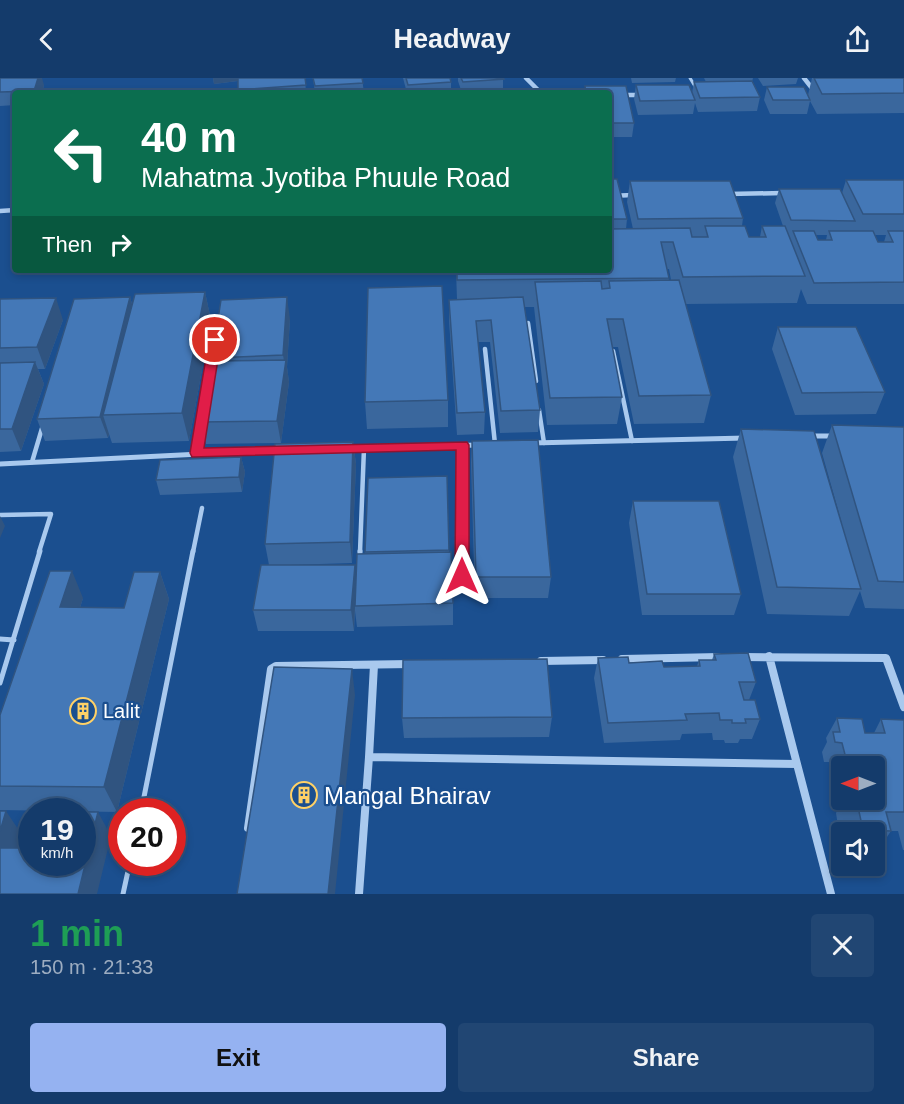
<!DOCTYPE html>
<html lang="en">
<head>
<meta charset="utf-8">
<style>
	:root { --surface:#143b6b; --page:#214673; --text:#f1f3f6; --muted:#9dadc1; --line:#33557e; --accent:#95b2f1 }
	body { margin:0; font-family:Helvetica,sans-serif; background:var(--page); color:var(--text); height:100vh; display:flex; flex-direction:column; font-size:22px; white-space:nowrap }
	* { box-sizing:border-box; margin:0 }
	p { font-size:20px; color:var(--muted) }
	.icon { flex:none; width:33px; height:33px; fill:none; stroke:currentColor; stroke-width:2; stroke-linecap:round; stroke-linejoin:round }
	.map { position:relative; height:816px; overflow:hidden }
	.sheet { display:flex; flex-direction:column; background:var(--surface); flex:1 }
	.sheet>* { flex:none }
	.banner { position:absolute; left:12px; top:12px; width:600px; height:183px; border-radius:6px; box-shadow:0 3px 9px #0003,0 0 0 2px var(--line); background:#0b6e4f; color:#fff; overflow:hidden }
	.needle { width:39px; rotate:270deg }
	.buttons { position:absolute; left:831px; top:678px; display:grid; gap:12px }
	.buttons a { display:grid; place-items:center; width:54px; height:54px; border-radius:6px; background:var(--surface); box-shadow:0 3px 9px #0003,0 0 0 2px var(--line); font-size:30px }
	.speed { position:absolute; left:18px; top:720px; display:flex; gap:12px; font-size:30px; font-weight:700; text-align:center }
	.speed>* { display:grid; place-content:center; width:78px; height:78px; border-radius:50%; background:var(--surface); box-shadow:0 3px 9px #0003,0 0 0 2px var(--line); line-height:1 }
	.speed small { font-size:15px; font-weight:400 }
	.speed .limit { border:9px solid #d22; background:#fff; color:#111 }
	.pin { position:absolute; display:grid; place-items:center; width:51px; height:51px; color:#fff; margin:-26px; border:3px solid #fff; border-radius:50%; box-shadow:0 2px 6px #0007 }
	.me { position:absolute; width:66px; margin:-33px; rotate:0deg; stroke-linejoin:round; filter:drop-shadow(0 0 4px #0008) }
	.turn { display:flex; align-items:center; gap:21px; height:126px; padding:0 30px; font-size:27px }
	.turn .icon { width:78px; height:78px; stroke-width:2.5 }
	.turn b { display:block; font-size:42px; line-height:51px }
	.then { display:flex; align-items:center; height:57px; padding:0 30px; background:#0003; gap:12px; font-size:22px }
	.round { display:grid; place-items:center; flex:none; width:63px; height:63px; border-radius:6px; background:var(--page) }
	.head { display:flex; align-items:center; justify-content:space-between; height:102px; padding:0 30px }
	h1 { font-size:36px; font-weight:700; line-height:45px; color:#1e9e55 }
	.action { display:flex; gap:12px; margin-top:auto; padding:12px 30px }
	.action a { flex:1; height:69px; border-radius:6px; background:var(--accent); color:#111; font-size:24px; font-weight:700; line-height:69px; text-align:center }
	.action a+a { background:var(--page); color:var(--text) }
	header { display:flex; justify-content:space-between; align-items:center; height:78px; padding:0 30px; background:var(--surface); font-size:27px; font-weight:700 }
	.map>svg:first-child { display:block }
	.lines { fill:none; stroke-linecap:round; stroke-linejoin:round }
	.service-far2 { stroke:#a9c9ee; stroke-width:3 }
	.service-far1 { stroke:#a9c9ee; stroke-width:4.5 }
	.service { stroke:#a9c9ee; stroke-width:5 }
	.minor-far2 { stroke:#a9c9ee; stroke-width:4.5 }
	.minor-far1 { stroke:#a9c9ee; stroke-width:5 }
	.minor { stroke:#a9c9ee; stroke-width:8 }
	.wall { fill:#3a679d; fill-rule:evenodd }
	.shaded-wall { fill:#305480 }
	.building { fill:#4478b7; stroke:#305480; stroke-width:1.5 }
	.route { fill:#e11d48; stroke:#92132f; stroke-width:1.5 }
	.labels { text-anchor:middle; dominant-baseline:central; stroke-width:4.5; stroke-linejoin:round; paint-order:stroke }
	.poi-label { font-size:20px; fill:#fff; stroke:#1b4f8f; text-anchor:start }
	.near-poi-label { font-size:24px; fill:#fff; stroke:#1b4f8f; text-anchor:start }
</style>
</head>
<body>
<header><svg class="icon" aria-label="back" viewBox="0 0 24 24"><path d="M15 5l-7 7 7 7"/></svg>Headway<svg class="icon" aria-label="share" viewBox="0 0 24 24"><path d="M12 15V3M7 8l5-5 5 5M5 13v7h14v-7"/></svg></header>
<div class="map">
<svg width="904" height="816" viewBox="0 0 904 816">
	<rect width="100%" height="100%" fill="#1b4f8f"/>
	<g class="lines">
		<!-- service-far2 -->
		<path class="service-far2" d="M690,0L696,10"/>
		<!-- service-far1 -->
		<path class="service-far1" d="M528,245L536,303
			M485,271L495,366
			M613,273L632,363
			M539,332L544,365
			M462,367V474
			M197,375L218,239
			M32,384L43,347
			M0,437L51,436L39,474
			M193,474L202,430
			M360,474L364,370"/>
		<!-- service -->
		<path class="service" d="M462,473V498
			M360,481V473
			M0,561L14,562
			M0,605L40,473
			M141,734L193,473
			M123,816L130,784"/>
		<!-- minor-far2 -->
		<path class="minor-far2" d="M526,0L538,12L546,15
			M804,0L815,14
			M609,17H642
			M728,116L783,115
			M609,118L633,117
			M0,133L15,132"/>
		<!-- minor-far1 -->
		<path class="minor-far1" d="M807,358H836
			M531,365L746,360
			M348,370L479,367
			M0,386L281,372"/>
		<!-- minor -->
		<path class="minor" d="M769,578L797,686
			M742,579L886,580L904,629
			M622,581L720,579
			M541,583L603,582
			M369,679L374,587
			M248,750L271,591L276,588L411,586
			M359,816L369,679L797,686L831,816"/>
	</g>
	<!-- wall -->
	<path class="wall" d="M0,0L44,7L42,15H15V27L0,28Z
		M213,0H305L306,15H239L238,3L214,6Z
		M313,0H362L364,15H315Z
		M403,0H450L451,4V15H407Z
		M458,0H503V15H462L458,3Z
		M631,0H676L675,4L632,5Z
		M704,0H753L752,4L760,19L757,33L698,34L695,25L693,36L638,37L634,21L636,7L692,15L694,4H706Z
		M758,0H798L796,6L763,8Z
		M812,0H904V35L817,36L810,23L807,36H770L764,22L767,9L808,17Z
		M585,8H626L634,45L632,59H609V15H585Z
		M609,101L627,141L626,151H633L627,124L630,103L743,140L742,148L749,159H760L762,148H783L775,125L779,111L842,115L846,102H904V226H807L801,211L797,225L685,226L711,317L704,345L634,346L618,269H612L622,319L617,346L547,347L534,229H524L540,332L538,354L500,355L490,264H478L485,334L484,356L457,357L449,243V222H457L456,192H609ZM816,157H827L826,162H818ZM875,157H886L884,164H878ZM667,191H669L671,202H669Z
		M205,214L211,242L189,363L112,365L109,356L108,360L45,363L37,341L130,219L132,226Z
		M0,221L63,242L45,291H38L44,306L21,373L0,374Z
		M290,241L287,289L289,304L281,365L206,366L201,344L213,285L212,280Z
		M778,249L885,314L876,336L795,337L772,271Z
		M448,322V349L367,351L365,324Z
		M832,347L904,349V531L865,530L860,513L849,538L767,536L733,379L741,351L842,446L822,375Z
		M472,363L551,499L548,520H475L471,384Z
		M353,364L356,386L352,485L289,487L356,497L365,476V474L447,398L449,474L453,525V547L357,549L355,533L354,553H258L253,532L269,487L265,466Z
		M241,379L245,394L242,414L160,417L156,402Z
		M633,423L741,516L734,537H642L629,445Z
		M160,494L169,521L117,734L0,732V637L83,520L80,530H124Z
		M714,576L756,604L749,622L760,641L752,661H740L738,665H725L724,662H713L712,655L682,656L680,662L604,665L594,600L598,580L664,589L697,588L699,582H712Z
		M552,639L549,659L404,660L402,640Z
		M837,640L865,655H874L881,641L904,642V772H903L898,753H891L879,771H874V754H848L847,748H838L836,735L841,725L832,684H824L822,674L827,664L826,660ZM842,688H874V722H842Z"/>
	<!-- shaded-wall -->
	<path class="shaded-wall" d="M38,0H42L44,7L42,15H34V13Z
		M213,0H253V1L214,6Z
		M205,214L211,242L189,363L182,335Z
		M130,219L136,241L103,337L109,356L108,360L100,339Z
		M287,219L290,241L287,289L289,304L281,365L277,343L285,289L283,277Z
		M56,220L63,242L45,291L37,269Z
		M35,284L44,306L21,373L12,351Z
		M353,364L356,386L352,485L350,464Z
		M241,379L245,394L242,414L239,399Z
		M0,438L5,448L0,460Z
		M355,487L357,508L355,528L354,553L351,532Z
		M72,493L83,520L72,556L60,529Z
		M160,494L169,521L117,734L104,709Z
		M352,591L355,617L335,816H328Z
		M6,733L22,757L11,793L0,777V753Z
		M98,734L111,758L97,816H78Z"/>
	<!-- building -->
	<path class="building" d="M0,0H38L34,13L0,14Z
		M238,0H305L306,7L238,12Z
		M313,0H362L363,5L315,8Z
		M406,0H450L451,4L408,7Z
		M461,0H503L504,1L463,4Z
		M814,0H904V15L822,16Z
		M752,3L760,19L700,20L694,4Z
		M636,7H689L695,22L640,23Z
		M585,8H626L634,45H609V15H586Z
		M767,9H804L810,22H773Z
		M609,101H617L627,141H609Z
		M846,102H904V136H863Z
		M630,103H730L743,140L638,141Z
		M779,111H840L855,143L791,142Z
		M705,148H745L749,159H766L762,148H785L805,198L683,199L673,164H661L669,200L457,202V192H609V151L690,150L692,159H708Z
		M793,153H814L818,162H832L829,153H873L878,164H893L888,153H904V204L814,205Z
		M679,202L711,317L639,318L623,241H607L622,319L550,320L535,204L601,203L602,211L610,210L609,203Z
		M442,208L448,322L365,324L368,210Z
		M205,214L182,335L103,337L135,216Z
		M130,219L100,339L37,341L74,221Z
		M287,219L283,277L212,280L221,222Z
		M523,219L540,332L501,333L491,242L476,243L485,334L457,335L449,222Z
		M56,220L37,269L0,270V221Z
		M778,249H856L885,314L802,315Z
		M286,282L277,343L201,344L214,283Z
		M35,284L12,351H0V285Z
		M832,347L904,349V504L878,503Z
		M741,351L814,353L861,511L777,509Z
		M538,362L551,499H476L472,363Z
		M353,364L350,464L265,466L275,366Z
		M241,379L239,399L156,402L160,382Z
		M447,398L449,472L365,474L368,400Z
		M633,423H719L741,516H647Z
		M451,474L453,525L355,528L357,476Z
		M261,487H355L351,532H253Z
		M50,493H72L60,529L124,530L134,494H160L104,709L0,708V637Z
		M748,575L756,604H739L744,622H755L760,641H745L746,645H732V642H720L719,635L685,636L687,642L608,645L598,580L628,579L629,585L662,583L664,589L700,588L699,582H716L714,576Z
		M547,581L552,639L402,640L403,582Z
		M274,589L352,591L328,816H237Z
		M837,640L862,641L865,655H885L881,641L904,642V734H886L891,753L863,752L858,729H850L848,722H874V688H848L842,665L835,664L833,654H840Z
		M0,733H6L0,753Z
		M82,734H98L78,816H0V770H32V784H82Z"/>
	<!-- route -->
	<path class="route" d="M215,258L221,262L204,370L467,364L469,367V498L467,502H457L455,498L456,372L192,379L190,375L209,262Z"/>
	<!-- icons -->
	<defs>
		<symbol id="building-ring" viewBox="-11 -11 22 22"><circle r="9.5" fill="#1b4f8f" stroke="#ffd166" stroke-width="1.5"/><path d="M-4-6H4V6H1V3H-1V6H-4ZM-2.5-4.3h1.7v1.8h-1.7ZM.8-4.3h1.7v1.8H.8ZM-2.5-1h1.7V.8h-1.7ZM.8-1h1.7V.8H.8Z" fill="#ffd166"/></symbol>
	</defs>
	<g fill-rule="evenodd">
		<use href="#building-ring" x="68" y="618" width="30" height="30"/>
		<use href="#building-ring" x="289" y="702" width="30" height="30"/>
	</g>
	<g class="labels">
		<!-- poi labels -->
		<g class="poi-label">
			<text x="103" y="633">Lalit</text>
		</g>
		<!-- near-poi labels -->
		<g class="near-poi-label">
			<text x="324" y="717">Mangal Bhairav</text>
		</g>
	</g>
</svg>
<div class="buttons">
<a><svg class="needle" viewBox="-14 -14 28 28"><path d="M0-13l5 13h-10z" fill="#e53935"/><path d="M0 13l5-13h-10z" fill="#9dadc1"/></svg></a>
<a><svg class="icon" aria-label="sound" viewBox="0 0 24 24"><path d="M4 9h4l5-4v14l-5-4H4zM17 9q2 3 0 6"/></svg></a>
</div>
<div class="speed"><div>19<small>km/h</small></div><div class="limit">20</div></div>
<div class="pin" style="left:215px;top:262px;background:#d93025"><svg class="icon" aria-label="arrive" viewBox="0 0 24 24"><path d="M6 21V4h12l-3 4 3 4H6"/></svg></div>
<svg class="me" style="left:462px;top:498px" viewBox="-20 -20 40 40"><path d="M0-17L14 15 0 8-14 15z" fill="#e11d48" stroke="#fff" stroke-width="4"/></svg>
<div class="banner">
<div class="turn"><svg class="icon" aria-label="left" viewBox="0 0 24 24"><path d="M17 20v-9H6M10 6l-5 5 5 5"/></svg><div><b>40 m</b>Mahatma Jyotiba Phuule Road</div></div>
<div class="then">Then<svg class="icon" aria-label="right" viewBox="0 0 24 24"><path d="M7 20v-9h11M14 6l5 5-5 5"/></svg></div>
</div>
</div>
<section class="sheet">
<div class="head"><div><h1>1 min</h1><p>150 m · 21:33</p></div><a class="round"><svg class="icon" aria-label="close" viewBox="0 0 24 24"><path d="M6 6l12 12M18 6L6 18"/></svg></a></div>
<div class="action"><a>Exit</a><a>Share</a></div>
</section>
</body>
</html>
